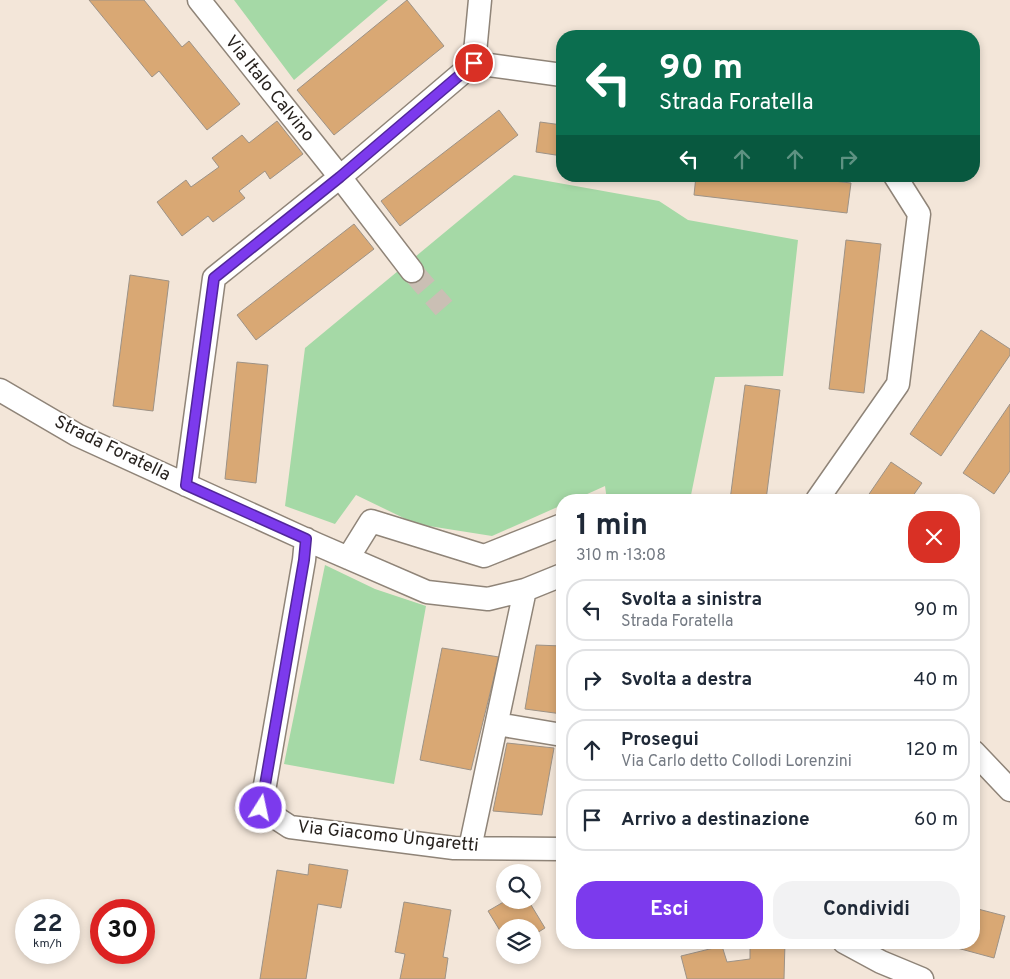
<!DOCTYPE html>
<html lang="it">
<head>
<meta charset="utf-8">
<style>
	:root { --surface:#fff; --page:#f2f2f3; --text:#1f2937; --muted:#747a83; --line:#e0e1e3; --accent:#7c3aed }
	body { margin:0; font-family:Overpass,sans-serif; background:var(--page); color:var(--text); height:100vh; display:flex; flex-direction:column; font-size:19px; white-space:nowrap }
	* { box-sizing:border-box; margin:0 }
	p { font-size:16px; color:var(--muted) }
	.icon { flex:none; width:28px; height:28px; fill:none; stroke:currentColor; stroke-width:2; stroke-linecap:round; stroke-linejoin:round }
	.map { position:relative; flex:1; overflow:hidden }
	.drawer { position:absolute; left:556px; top:494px; width:424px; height:455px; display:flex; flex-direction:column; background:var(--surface); border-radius:20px; box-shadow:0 2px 8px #0003 }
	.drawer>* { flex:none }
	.guide { position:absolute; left:556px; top:30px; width:424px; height:152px; border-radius:20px; box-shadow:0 2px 8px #0003; background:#0b6e4f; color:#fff; overflow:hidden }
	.tools { position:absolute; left:496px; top:864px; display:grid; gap:10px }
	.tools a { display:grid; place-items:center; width:45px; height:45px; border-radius:50%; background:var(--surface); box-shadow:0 2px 8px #0003; font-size:25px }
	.speed { position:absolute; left:15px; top:899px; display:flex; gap:10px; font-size:25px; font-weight:700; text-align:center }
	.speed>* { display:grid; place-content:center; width:65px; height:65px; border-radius:50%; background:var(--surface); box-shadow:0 2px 8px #0003; line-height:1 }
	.speed small { font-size:12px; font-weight:400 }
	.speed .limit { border:8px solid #d22; background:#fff; color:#111 }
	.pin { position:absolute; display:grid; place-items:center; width:42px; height:42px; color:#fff; margin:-21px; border:2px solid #fff; border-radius:50%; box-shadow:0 1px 5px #0007 }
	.me { position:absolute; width:55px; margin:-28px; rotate:10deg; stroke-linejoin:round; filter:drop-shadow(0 0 4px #0008) }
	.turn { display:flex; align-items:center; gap:18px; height:105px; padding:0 20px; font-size:22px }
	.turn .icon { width:65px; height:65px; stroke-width:2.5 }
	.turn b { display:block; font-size:35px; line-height:42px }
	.lanes { display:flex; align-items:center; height:48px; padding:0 20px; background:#0003; justify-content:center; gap:25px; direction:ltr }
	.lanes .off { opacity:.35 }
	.round { display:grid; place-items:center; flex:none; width:52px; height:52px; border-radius:20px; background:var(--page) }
	.overview { display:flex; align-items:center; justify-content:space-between; height:85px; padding:0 20px }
	h1 { font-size:30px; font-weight:700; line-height:38px }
	.cta { display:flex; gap:10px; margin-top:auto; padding:10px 20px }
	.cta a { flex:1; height:58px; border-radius:20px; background:var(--accent); color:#fff; font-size:20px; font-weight:700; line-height:58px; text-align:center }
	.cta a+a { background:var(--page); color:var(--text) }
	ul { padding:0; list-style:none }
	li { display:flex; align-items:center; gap:15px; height:62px; margin:0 10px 8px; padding:0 10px; border:2px solid var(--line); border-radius:20px }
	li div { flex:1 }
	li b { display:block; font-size:19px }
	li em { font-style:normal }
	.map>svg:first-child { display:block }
	.green { fill:#a5d9a6 }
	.building { fill:#d9a874; stroke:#9d9286 }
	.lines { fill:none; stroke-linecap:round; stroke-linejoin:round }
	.minor-tunnel { stroke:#cabfb4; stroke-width:22; stroke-dasharray:22 11; stroke-linecap:butt }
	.minor-casing { stroke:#8f8478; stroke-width:25 }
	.minor { stroke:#fff; stroke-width:22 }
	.route-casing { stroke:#51269a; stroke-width:12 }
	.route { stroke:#7c3aed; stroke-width:9 }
	.labels { text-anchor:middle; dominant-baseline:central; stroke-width:4.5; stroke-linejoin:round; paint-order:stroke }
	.street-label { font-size:18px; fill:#27221e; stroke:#fff }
</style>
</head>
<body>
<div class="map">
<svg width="1010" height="979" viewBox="0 0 1010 979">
	<rect width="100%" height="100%" fill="#f3e6d9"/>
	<!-- green -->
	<path class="green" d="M234,0H388L294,80Z
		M514,175L659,201L688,220L798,240L783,376L715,377L691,495L701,500H607L605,486L574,500H562V505L492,536L416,524L356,495L335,524L285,506L305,348Z
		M325,565L375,589L426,606L394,784L284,764Z"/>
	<!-- building -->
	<path class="building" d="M89,0H144L182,47L189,41L240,104L207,130L159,71L152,77Z
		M407,0L444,46L334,135L297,90Z
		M499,110L518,135L400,226L381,201Z
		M277,121L303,154L270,179L265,171L239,191L245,198L213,222L208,216L182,236L157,202L186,180L191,187L219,167L212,158L242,135L249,143Z
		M540,122L562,125V156L536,152Z
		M696,176H790L851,183L847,213L694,195Z
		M354,224L374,249L256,340L237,315Z
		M846,240L881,244L864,393L829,389Z
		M130,275L169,281L153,411L113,406Z
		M981,330L1010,349V355L941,456L910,434Z
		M237,362L268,365L256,483L225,479Z
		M745,385L780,390L766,500H730Z
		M1010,404V471L994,494L963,473Z
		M891,462L922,483L910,500H865Z
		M536,645L562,646V714L525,709Z
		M442,648L499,657L471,770L420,760Z
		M507,743L554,748L542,815L493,811Z
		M309,864L348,870L341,908L318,904L306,979H260L277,870L308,875Z
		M507,900H528L545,928L532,936V928H505V939L488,911Z
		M404,902L451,910L443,957L448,958L445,979H400L405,954L395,952Z
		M974,908L1005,916L994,958L935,942H974Z
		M768,942H785L784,979H687L681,956L722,946L727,962L750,959V945Z"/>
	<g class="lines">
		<!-- minor-tunnel -->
		<path class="minor-tunnel" d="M412,271L444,308"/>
		<defs>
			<path id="minor" d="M199,0L340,177L412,271
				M474,63L562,75
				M0,390L77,435L316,544L427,592L488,599L525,590L562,575
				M186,485L214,278L340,177L474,63L480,0
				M817,500L898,384L919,214L895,176
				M306,539L304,560L261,808L290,827L454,848L562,849
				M348,558L371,521L484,556L562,525
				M497,724L562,735
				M974,752L1010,790
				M470,848L525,590
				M844,942L881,962L922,979"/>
		</defs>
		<!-- minor casing -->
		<use href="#minor" class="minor-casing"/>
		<!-- minor -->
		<use href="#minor" class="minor"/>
	</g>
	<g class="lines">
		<defs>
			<path id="route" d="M261,808L304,560L306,539L186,485L214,278L340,177L474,63"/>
		</defs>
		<!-- route casing -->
		<use href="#route" class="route-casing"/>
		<!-- route -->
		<use href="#route" class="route"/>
	</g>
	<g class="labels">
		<!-- street labels -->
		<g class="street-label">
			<text transform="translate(269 89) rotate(51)">Via Italo Calvino</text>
			<text transform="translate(112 449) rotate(26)">Strada Foratella</text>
			<text transform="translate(388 837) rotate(6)">Via Giacomo Ungaretti</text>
		</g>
	</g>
</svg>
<div class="tools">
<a><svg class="icon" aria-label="search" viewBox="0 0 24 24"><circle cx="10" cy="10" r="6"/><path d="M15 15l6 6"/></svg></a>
<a><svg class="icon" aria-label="layers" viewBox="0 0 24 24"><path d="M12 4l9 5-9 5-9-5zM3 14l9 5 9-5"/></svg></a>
</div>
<div class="speed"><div>22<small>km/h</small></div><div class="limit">30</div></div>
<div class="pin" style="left:474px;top:63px;background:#d93025"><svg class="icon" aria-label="arrive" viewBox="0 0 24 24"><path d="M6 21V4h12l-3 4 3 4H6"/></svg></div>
<svg class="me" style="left:261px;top:808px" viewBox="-20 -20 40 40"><circle r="17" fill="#7c3aed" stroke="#fff" stroke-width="3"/><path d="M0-11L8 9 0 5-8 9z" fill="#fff"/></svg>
<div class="guide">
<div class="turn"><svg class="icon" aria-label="left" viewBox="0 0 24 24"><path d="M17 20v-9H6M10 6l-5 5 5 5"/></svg><div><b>90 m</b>Strada Foratella</div></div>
<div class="lanes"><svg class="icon" aria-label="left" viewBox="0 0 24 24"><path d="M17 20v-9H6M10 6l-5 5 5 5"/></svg><svg class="icon off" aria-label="ahead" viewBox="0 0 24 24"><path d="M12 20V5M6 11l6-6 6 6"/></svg><svg class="icon off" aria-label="ahead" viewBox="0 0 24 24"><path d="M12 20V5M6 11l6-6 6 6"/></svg><svg class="icon off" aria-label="right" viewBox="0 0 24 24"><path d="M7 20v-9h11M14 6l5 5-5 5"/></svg></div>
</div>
<section class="drawer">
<div class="overview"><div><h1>1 min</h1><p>310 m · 13:08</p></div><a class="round" style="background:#d93025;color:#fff"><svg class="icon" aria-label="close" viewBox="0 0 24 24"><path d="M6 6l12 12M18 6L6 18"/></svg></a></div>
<ul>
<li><svg class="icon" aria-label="left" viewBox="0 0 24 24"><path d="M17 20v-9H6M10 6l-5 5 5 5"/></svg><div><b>Svolta a sinistra</b><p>Strada Foratella</p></div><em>90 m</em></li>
<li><svg class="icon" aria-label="right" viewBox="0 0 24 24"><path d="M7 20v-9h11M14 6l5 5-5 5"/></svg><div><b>Svolta a destra</b></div><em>40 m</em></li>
<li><svg class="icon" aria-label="ahead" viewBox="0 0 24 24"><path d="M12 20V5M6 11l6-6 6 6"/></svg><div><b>Prosegui</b><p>Via Carlo detto Collodi Lorenzini</p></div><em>120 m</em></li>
<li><svg class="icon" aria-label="arrive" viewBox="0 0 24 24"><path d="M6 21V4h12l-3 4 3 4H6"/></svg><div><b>Arrivo a destinazione</b></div><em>60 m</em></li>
</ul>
<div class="cta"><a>Esci</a><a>Condividi</a></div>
</section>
</div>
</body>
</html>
